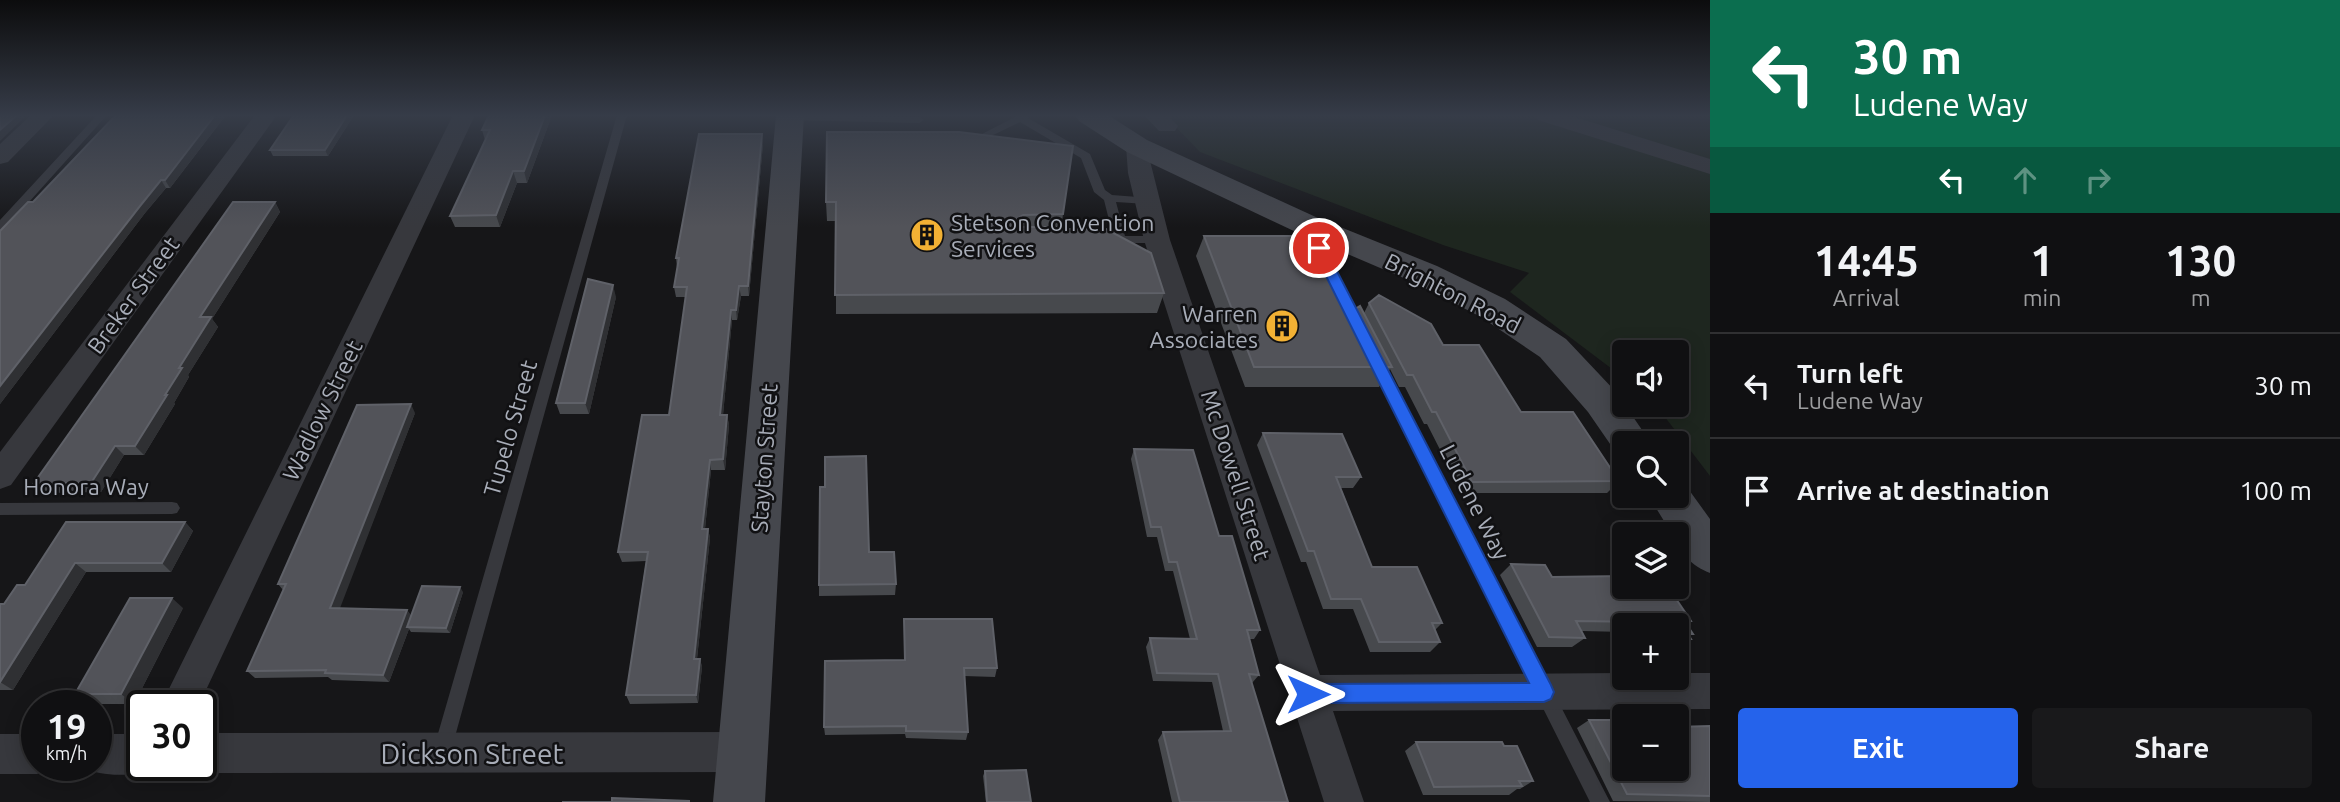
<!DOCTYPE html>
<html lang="en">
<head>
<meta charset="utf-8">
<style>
	:root { --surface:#101012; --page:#19191b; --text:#f1f3f6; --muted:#9c9d9f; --line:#303032; --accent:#2563eb }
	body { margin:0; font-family:Ubuntu,sans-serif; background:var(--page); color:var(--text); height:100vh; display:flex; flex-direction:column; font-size:26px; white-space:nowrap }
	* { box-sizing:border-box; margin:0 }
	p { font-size:23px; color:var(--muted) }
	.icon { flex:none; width:38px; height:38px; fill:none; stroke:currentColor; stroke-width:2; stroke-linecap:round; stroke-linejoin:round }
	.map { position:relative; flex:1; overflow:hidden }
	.sheet { display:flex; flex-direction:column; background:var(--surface); width:630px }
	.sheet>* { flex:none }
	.top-card { background:#0b6e4f; color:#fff; overflow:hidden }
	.buttons { position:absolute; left:1612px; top:340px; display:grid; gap:14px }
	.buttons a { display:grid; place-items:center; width:77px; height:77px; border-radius:7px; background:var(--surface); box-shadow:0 4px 18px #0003,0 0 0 2px var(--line); font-size:35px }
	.speed { position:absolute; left:21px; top:690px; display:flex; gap:14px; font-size:35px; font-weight:700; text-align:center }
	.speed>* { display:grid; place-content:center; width:91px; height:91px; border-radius:50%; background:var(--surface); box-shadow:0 4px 18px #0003,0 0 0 2px var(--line); line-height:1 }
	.speed small { font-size:18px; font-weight:400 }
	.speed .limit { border:4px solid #111; border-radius:10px; background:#fff; color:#111 }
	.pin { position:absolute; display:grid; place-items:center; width:60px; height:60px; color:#fff; margin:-30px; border:4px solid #fff; border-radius:50%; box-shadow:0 2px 7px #0007 }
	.me { position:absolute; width:77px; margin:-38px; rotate:90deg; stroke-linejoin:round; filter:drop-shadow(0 0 5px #0008) }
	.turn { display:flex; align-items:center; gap:24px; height:147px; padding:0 28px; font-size:32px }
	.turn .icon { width:91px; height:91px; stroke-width:2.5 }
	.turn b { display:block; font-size:49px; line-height:60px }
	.lanes { display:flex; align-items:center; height:66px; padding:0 28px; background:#0003; justify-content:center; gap:35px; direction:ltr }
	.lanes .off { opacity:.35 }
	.eta { display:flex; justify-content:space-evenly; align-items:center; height:119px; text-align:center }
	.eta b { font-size:42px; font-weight:600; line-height:49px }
	.cta { display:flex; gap:14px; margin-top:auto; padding:14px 28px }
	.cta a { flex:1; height:80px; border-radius:7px; background:var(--accent); color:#fff; font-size:28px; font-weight:600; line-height:80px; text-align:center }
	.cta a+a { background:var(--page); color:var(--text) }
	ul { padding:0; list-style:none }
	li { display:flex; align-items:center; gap:21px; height:105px; padding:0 28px; border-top:2px solid var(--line) }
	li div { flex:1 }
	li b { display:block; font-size:26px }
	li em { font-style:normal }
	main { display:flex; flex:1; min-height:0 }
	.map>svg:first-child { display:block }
	.green { fill:#1e261f }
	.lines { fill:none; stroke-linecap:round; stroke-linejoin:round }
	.lane { fill:#37383d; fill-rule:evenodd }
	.street { fill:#37383d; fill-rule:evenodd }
	.secondary { fill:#45474d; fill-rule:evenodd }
	.wall { fill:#47494d }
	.shaded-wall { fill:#2f3033 }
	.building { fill:#525359; stroke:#5f6168; stroke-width:2 }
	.route { fill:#2563eb; stroke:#184099; stroke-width:2 }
	.labels { text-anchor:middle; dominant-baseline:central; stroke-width:5; stroke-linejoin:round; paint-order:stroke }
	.poi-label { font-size:23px; fill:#a8adb8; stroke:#111113; text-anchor:start }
	.street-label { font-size:23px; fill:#a8adb8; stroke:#111113 }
	.near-street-label { font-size:28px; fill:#a8adb8; stroke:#111113 }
</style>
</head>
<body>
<main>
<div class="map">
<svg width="1710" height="802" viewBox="0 0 1710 802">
	<rect width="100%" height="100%" fill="#161618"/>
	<!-- green -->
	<path class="green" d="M1164,115H1710V476L1655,404H1676V352H1624V378L1510,292L1529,273L1443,245L1200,152Z"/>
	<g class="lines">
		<!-- lane -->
		<path class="lane" d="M97,115H107L4,230L0,231V220Z
			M617,115H627L451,751L449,758L442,760L435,758L433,751Z
			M786,115L919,117L924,120L919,123L790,120L785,117Z
			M1019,115H1031L1028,118L1090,154L1105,190L1112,195L1151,198V202L1147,204L1116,202L1125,236H1157L1163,240L1161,243H1106V237L1113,236L1104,200L1094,192L1081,158L1020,122L989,137L985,138L980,135Z
			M1377,358L1384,363L1610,802H1590L1370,363Z
			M172,502L177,503L180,508L177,513L172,514L0,515V503Z"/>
		<!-- street -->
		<path class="street" d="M31,115H54L8,162L0,164V144Z
			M255,115H277L11,485L0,489V452Z
			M453,115H475L199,705H161Z
			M1144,115H1168L1178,126L1175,131H1159Z
			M1535,115H1568L1710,159V174L1538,120Z
			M1137,139L1145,141L1170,240L1320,675L1624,673V677H1676V673H1710V709L1333,711L1364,802H1324L1144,240L1128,173L1126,146L1129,141Z
			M743,732L757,738L763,752L757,766L743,772L201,773L186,765H201V733Z
			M0,734H37V765H52L51,768L37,774H0Z
			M96,734H142V765H157L156,768C134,777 104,777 82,768L81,765H96Z"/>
		<!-- secondary -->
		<path class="secondary" d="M776,115H804L765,802H713Z
			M1075,115H1108L1147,140L1318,218L1437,266L1505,299L1566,339L1616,392L1651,443H1624V456L1617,454L1588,412L1540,357L1481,317L1413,282L1296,232L1127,152L1079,121Z
			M1676,480L1684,483L1710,519V573C1694,567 1676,552 1676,534H1672L1648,495H1676Z"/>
	</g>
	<!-- wall -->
	<path class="wall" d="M116,115H226L170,188H166L145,213L0,404V231L33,202Z
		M354,115L328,156H273L270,150Z
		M489,115H552L527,183H517L500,227H455L450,216L485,140L482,130Z
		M763,144L749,296H741L737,320H732L723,415H727L729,425L725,470H711L705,529H708L710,538L697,659H700L702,667L698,703L630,704L626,695L646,561L622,562L618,552L669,415L686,297H676L674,287L677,268L676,258Z
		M275,202L280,212L212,319L218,327L188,375L189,377L174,403L175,404L144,455H124L101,492L45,493L34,483Z
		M826,202L1063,214L1061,229L1164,293L1157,313L836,314V221H827Z
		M1204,236L1364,313L1369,303L1443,345L1521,412L1619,481L1607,493H1462L1427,424H1424L1405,387H1399L1390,369L1379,387H1245L1196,256Z
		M616,297L589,414H560L556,403Z
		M415,413L339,608L407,610L411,616L463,592L450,633L411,632L409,629L389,682L332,680L328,677L255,678L247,671L283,590L278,584Z
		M1263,433L1361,477L1353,488H1341L1372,567L1442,623L1435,630L1440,642L1430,652H1370L1353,609H1323L1306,562H1301L1257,445Z
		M1134,449L1219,536L1260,630L1254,639H1249L1259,675L1252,683L1288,802H1172L1158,740L1163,732L1223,731L1212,682L1153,681L1146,647L1150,638L1190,639L1173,571H1165L1157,537H1147L1131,459Z
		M66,522H185L193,531L171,572H86L13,690H0V604H4L25,585Z
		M869,552L896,584L895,595L819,596V585Z
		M1511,564L1691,621L1687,624L1693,634L1689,636L1691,639L1676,649V625H1624V632L1582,631L1585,638L1572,647H1537L1500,575Z
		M183,608L134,704H89L75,694Z
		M904,619L997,668L995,677L964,676L968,732L966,740L906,738L905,734L825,735L824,727L904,660Z
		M1589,720L1624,768L1710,726V802L1613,801L1577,728Z
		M1416,742L1504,746L1533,781L1520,789H1517L1509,795H1423L1405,751Z
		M985,771L1031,802H986L983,776Z"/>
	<!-- shaded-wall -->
	<path class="shaded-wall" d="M17,115H27L0,141V130Z
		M215,115H226L170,188L165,180Z
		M347,115H354L328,156L325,150Z
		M545,115H552L527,183L524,171Z
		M762,134L763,144L749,296L748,286Z
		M513,171L517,183L500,227L496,215Z
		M161,180L166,188L145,213L0,404V386L140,206Z
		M275,202L280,212L212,319L218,327L188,375L189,377L174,403L175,404L144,455L135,446L179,368L200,317Z
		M1023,215L1020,234L1017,219Z
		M613,285L616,297L589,414L585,403Z
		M739,286L741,296L737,320L736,310Z
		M731,310L732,320L722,425L720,415Z
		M411,404L415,413L337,616L330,608Z
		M727,415L729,425L725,470L723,459Z
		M115,446L124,455L101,492L91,483Z
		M710,460L711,470L704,538L702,529Z
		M185,522L193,531L171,572L162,563Z
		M708,529L710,538L696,667L694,659Z
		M75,563L86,572L13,690L0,682Z
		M460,587L463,592L450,633L446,628Z
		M172,598L183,608L134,704L121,694Z
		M407,610L413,618L407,627L409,629L389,682L383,675Z
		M700,659L702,667L698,703L696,695Z"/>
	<!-- building -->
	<path class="building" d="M0,115H17L0,130Z
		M116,115H215L165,180H161L140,206L0,386V231L28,202H33Z
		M294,115H347L325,150H270Z
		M489,115H545L524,171H513L496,215L450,216L490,130H482Z
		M827,132H959L1073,146L1063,214L1023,215L1017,219L1019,227H1061V229H1106L1151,253L1164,293L835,295L836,202H826Z
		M699,134H762L748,286H739L736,310H731L720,415H727L723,459L710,460L702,529H708L694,659H700L696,695H626L648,552H618L642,415H669L687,287H674L679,258H676Z
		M233,202H275L200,317H211L179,368H182L165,395H167L135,446H115L91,483H34Z
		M1204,236H1298L1323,245L1355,309L1360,306L1392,367H1254Z
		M588,279L613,285L585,403H556Z
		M1379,295L1431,324L1443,345H1479L1521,412H1573L1619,481L1472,482L1436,412H1432L1413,375H1407L1369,303Z
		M411,404L330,608L407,610L383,675L325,673L326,670L247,671L286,584H278L357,405Z
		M1263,433L1342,434L1361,477H1336L1372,567H1417L1442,623H1432L1440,642H1379L1361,599H1331L1314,551H1308Z
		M1134,449L1193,450L1219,536H1232L1260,630H1247L1259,675L1249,674L1288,802H1180L1163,732L1231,731L1218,674L1157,673L1150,638L1197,639L1177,562H1169L1161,527H1151Z
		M866,456L869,552H894L896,584L819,585L820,487H825V457Z
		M66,522H185L162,563H75L0,682V604H4L17,585H25Z
		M1511,564L1545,565L1552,577L1624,576V586H1663L1665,590H1670L1691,621L1685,622L1693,634H1688L1691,639H1676V625H1647L1645,622L1576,621L1585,638L1549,637Z
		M422,586L460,587L446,628L407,627Z
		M130,598H172L121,694H75Z
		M904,619H992L997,668H964L968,732L906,731V726L824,727L825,661L905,660Z
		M1589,720H1623L1624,723V768H1676V727L1710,726V796L1627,794Z
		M1416,742H1502L1504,746H1517L1533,781H1519L1522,786L1434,787Z
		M1026,770L1031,802H987L985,771Z
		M612,798L689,801V802H562H612Z"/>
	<!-- sky -->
	<linearGradient id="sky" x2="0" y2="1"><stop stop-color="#0c0c0d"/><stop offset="0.51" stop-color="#363c48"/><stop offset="1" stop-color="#363c48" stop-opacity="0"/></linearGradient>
	<rect width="1710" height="227" fill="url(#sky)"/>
	<!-- route -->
	<path class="route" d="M1319,244L1325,248L1551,685L1554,692L1551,699L1544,702L1308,703L1301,700L1298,694L1301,687L1308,684L1529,683L1312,248Z"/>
	<!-- icons -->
	<defs>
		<symbol id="building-disc" viewBox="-11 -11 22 22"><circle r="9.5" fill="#f2b134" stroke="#111113"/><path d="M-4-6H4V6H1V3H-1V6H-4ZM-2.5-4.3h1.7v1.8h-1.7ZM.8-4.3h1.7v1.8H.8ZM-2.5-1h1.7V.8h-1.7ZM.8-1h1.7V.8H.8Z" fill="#111"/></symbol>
	</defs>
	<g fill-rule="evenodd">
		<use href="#building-disc" x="908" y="216" width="38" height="38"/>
		<use href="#building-disc" x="1263" y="307" width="38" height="38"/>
	</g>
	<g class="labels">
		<!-- poi labels -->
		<g class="poi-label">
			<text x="951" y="222">Stetson Convention<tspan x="951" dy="26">Services</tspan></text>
			<text x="1258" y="313" text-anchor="end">Warren<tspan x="1258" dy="26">Associates</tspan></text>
		</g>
		<!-- street labels -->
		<g class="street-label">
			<text transform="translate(1453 293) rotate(27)">Brighton Road</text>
			<text transform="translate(133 295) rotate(-54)">Breker Street</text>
			<text transform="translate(322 410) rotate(-64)">Wadlow Street</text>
			<text transform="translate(510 428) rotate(-74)">Tupelo Street</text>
			<text transform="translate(764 458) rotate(-86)">Stayton Street</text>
			<text transform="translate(1236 475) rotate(72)">Mc Dowell Street</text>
			<text x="86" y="486">Honora Way</text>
			<text transform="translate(1475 502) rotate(63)">Ludene Way</text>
		</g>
		<!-- near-street labels -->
		<g class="near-street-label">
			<text x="472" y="753">Dickson Street</text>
		</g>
	</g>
</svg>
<div class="buttons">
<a><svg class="icon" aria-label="sound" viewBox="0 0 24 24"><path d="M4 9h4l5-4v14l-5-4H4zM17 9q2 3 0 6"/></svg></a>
<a><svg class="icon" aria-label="search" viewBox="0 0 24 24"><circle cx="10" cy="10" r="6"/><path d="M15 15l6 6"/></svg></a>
<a><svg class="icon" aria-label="layers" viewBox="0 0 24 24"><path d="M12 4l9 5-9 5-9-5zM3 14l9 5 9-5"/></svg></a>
<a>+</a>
<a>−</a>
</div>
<div class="speed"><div>19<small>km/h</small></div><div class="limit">30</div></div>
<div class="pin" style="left:1319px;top:248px;background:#d93025"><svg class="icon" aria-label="arrive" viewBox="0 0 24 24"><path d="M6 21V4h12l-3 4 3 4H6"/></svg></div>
<svg class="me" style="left:1308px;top:694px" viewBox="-20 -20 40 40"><path d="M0-17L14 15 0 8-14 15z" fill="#2563eb" stroke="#fff" stroke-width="4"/></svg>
</div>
<section class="sheet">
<div class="top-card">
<div class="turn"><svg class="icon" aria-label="left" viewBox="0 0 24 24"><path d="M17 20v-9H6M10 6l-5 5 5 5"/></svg><div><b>30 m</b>Ludene Way</div></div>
<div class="lanes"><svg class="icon" aria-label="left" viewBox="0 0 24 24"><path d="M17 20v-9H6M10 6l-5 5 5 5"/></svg><svg class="icon off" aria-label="ahead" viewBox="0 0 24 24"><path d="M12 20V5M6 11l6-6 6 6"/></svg><svg class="icon off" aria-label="right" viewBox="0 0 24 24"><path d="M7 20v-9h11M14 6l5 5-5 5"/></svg></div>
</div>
<div class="eta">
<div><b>14:45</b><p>Arrival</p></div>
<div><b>1</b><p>min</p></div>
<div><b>130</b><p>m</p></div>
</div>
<ul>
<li><svg class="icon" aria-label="left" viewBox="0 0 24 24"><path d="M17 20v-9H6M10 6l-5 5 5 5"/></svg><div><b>Turn left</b><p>Ludene Way</p></div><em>30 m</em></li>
<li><svg class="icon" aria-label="arrive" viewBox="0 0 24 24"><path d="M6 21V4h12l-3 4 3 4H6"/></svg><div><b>Arrive at destination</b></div><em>100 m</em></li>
</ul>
<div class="cta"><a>Exit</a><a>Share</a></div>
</section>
</main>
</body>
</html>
